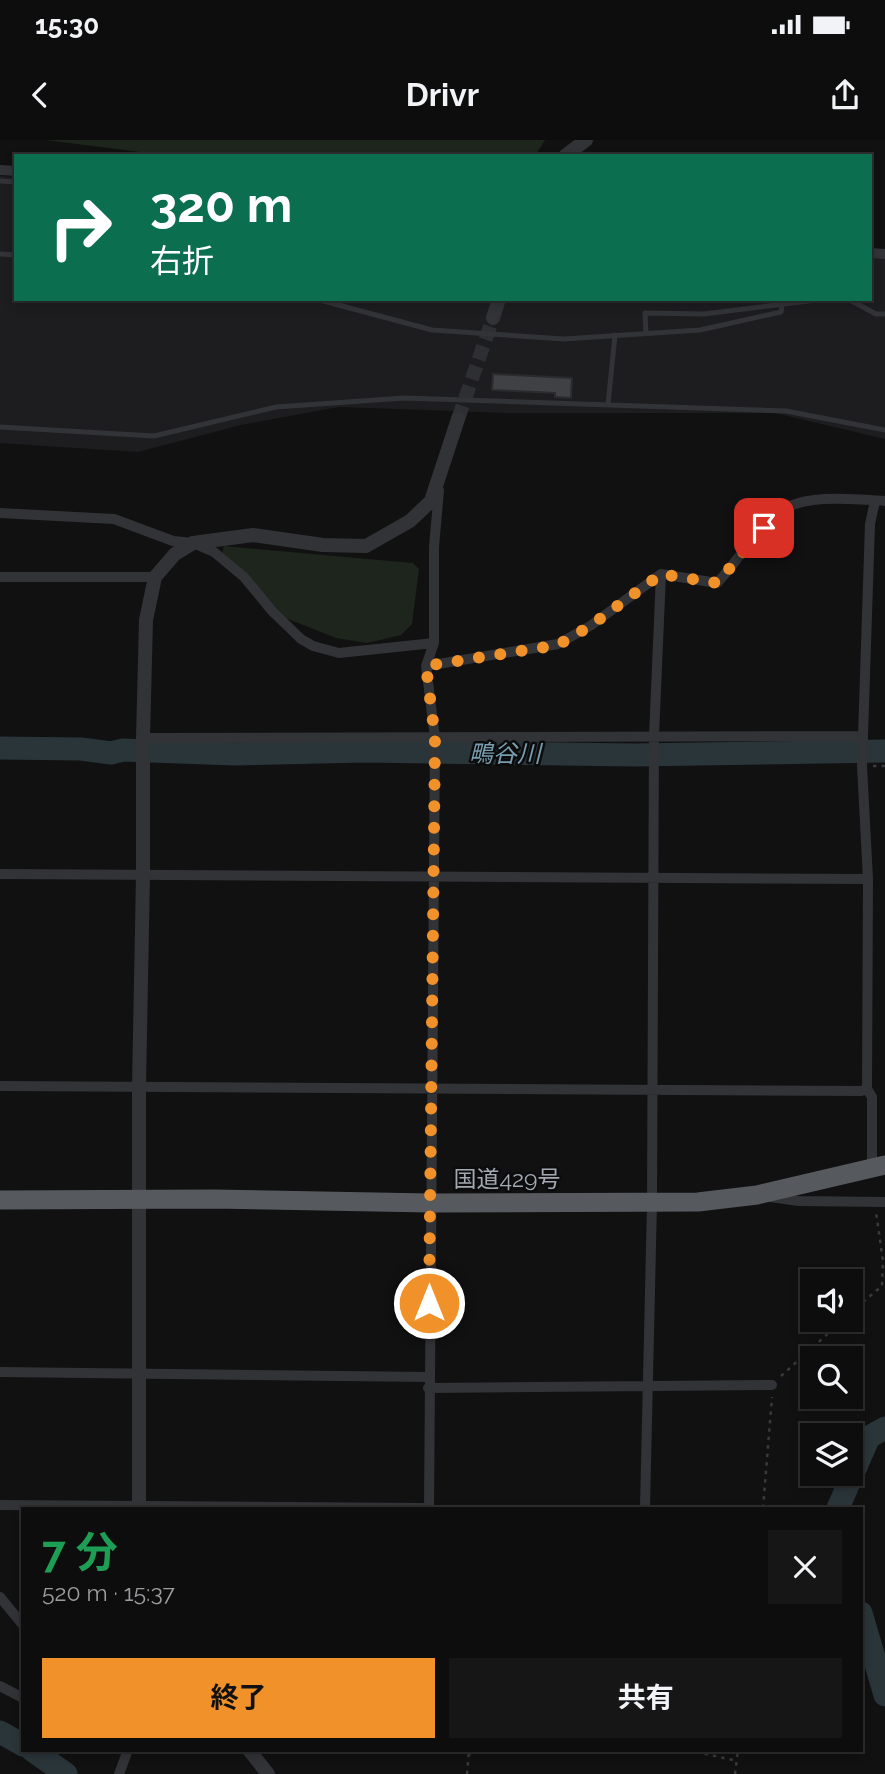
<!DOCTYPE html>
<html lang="ja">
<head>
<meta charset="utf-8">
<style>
	:root { --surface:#0d0d0e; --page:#161617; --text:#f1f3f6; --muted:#9a9c9e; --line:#2d2d2e; --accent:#f1912a }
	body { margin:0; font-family:Raleway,"Noto Sans JP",sans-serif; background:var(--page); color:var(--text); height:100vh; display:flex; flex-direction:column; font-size:26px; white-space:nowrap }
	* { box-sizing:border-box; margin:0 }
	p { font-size:23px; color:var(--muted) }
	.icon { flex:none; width:38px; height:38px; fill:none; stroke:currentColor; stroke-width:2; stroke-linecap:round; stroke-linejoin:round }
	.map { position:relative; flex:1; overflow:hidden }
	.side { position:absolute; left:21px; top:1367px; width:842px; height:245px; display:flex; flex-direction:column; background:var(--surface); border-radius:0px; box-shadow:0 4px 10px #0003,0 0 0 2px var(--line) }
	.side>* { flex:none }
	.banner { position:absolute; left:14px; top:14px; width:858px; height:147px; border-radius:0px; box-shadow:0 4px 10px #0003,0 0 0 2px var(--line); background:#0b6e4f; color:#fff; overflow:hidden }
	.controls { position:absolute; left:800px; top:1129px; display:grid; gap:14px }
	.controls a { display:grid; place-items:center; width:63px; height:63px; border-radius:0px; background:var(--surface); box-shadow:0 4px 10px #0003,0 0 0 2px var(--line); font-size:35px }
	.pin { position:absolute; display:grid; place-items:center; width:60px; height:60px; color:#fff; margin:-30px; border-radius:14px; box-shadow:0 4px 10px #0006 }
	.me { position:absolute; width:77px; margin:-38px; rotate:0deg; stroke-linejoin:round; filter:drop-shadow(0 0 5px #0008) }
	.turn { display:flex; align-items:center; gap:24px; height:147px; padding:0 21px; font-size:32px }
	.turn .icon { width:91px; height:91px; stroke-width:2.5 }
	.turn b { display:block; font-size:49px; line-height:60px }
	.round { display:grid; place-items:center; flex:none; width:74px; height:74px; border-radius:0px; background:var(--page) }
	.summary { display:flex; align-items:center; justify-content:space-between; height:119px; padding:0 21px }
	h1 { font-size:42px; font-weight:700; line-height:52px; color:#1e9e55 }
	.button { display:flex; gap:14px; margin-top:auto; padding:14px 21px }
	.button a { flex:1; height:80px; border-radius:0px; background:var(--accent); color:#111; font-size:28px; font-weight:700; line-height:80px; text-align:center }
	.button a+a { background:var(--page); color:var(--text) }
	.status { display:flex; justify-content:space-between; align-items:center; height:49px; padding:0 35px; background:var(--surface); direction:ltr }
	.status svg { height:19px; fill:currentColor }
	header { display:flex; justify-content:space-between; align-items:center; height:91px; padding:0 21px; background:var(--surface); font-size:32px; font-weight:700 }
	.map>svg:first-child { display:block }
	.built { fill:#1d1d1f }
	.green { fill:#1d251d }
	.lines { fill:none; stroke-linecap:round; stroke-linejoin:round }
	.river { stroke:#2a353a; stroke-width:23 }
	.building { fill:#3f4145; stroke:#2b2b2e; stroke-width:2 }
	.tertiary-tunnel { stroke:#2e2f32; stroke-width:14; stroke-dasharray:14 7; stroke-linecap:butt }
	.path { stroke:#383a3e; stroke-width:2.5; stroke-dasharray:3.5 5; stroke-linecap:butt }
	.service { stroke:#323337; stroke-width:5 }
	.minor { stroke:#323337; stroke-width:10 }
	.tertiary { stroke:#323337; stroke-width:14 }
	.trunk { stroke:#565a5f; stroke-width:19 }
	.route { stroke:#f1912a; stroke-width:12; stroke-dasharray:0 21.6 }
	.labels { text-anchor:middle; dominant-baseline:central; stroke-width:5; stroke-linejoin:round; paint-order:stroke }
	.street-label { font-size:23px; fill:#a2a9b3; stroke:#0c0c0d }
	.water-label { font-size:24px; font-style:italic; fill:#789daf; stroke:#0c0c0d }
</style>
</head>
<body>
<div class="status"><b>15:30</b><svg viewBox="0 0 49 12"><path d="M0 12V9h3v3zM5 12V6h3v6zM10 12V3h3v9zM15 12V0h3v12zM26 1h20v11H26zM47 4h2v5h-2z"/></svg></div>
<header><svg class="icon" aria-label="back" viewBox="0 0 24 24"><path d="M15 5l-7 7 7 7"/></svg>Drivr<svg class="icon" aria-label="share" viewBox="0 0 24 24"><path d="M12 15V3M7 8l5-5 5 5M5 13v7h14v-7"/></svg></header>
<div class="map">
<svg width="885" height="1634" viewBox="0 0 885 1634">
	<rect width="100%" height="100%" fill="#111112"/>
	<!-- built -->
	<path class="built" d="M0,36L16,37V159H870V115L885,117V299L775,273H508L339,267L241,285L138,312L0,303Z"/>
	<!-- green -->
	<path class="green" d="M46,0H545L535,16H171Z
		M224,406L413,423L419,429L412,484L401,495L367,503L336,498L283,477L222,413Z"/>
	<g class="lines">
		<!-- river -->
		<path class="river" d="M0,608L81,609L111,613L123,610L235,614L365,611L634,615L885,611
			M838,1368L869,1297L885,1288
			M861,1473L885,1555
			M0,1592L23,1605
			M32,1610L66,1634"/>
	</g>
	<!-- building -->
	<path class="building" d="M493,234L572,238L571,258L555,257V253L492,250Z"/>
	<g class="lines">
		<!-- tertiary-tunnel -->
		<path class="tertiary-tunnel" d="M458,279L493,178"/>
		<!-- path -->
		<path class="path" d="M873,626H885
			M850,1173L882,1146L883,1121L876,1072
			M781,1236L843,1180
			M763,1368L772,1257
			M688,1610L737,1621
			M468,1614L483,1610
			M467,1634L469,1610
			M735,1634L738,1610"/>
		<!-- service -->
		<path class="service" d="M0,41L16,42
			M0,114L16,115
			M316,159L432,190L564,199L700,190L781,172L783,159
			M848,159L876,174H885
			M646,193L645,173L704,174L825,159
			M608,265L615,195
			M0,287L154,296L276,267L404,258L786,271L885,290"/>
		<!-- minor -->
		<path class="minor" d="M0,30L16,31
			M870,113L885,114
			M0,373L114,379L173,401L193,403L214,412L244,437L273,472L301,499L313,506L339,513L434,503
			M0,437H155
			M426,526L558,504L590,486L661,434L717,443C738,421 754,392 778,373C803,353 855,359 885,361
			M143,598L863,596
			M0,734L868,739
			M0,946L861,951L867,949
			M872,1028V957L867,949L868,739L862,626L870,384L875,361
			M770,1057L799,1061L885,1062
			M0,1232L429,1237
			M428,1248L772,1245
			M0,1365L429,1368L435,598L426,526L434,503V407L439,350
			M645,1368L652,1063L654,596L661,434
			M0,1457L23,1485
			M0,1546L23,1558
			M119,1634L128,1610"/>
		<!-- tertiary -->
		<path class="tertiary" d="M565,16L586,0
			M493,178L499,159
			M139,1368V947L143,735V598L146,480L155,437L175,414L193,403L253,395L323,405L366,406L410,381L431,361L458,279
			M249,1610L268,1634"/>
		<!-- trunk -->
		<path class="trunk" d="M0,1060L213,1059L430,1063L698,1062L757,1055L885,1025"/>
	</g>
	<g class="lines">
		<!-- route -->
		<path class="route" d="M429,1163L435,598L426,526L558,505L590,486L661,434L717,443L764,388"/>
	</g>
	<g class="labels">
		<!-- street labels -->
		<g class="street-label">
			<text x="507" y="1038">国道429号</text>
		</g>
		<!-- water labels -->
		<g class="water-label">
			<text x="505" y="613">鴫谷川</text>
		</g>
	</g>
</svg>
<div class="controls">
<a><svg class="icon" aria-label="sound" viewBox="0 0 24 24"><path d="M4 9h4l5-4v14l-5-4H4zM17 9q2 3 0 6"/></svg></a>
<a><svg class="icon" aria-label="search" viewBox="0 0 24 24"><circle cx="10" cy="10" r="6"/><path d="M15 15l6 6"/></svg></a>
<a><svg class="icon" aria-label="layers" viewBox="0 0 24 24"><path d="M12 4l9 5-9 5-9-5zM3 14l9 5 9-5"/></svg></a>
</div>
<div class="pin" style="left:764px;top:388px;background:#d93025"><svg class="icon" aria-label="arrive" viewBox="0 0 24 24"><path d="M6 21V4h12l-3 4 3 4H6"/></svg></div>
<svg class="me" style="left:429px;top:1163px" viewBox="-20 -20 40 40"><circle r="17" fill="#f1912a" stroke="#fff" stroke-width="3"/><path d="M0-11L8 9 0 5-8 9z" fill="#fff"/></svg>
<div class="banner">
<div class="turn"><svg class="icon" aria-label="right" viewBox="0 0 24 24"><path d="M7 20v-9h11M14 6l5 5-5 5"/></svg><div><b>320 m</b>右折</div></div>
</div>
<section class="side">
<div class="summary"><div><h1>7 分</h1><p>520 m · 15:37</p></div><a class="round"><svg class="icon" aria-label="close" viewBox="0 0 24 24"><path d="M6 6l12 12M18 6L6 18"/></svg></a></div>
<div class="button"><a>終了</a><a>共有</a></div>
</section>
</div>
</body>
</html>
